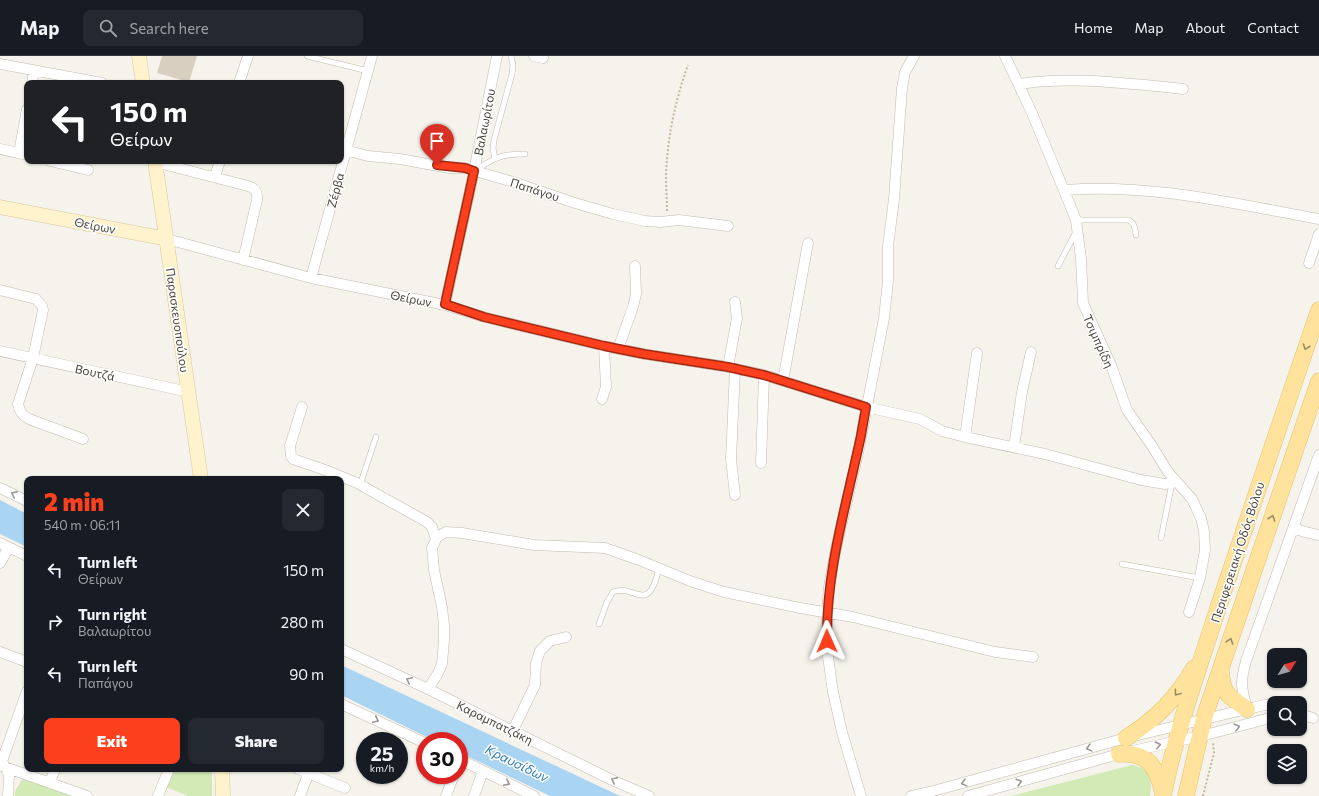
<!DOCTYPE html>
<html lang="en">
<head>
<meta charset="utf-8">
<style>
	:root { --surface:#171b24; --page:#242831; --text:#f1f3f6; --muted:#9ea1a6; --line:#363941; --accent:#fc3f1d }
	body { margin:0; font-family:Commissioner,sans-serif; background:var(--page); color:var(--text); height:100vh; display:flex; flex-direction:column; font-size:15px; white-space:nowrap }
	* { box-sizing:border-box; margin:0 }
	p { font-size:13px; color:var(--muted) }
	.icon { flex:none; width:22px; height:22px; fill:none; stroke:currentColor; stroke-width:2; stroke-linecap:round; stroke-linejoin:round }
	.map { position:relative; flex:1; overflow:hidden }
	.drawer { position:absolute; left:24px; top:420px; width:320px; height:296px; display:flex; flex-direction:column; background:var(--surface); border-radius:8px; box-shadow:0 1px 3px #0004 }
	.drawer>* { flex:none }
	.hud { position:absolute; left:24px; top:24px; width:320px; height:84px; border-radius:8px; box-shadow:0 1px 3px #0004; background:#202124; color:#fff; overflow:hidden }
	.needle { width:26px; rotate:53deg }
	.controls { position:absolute; left:1267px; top:592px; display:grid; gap:8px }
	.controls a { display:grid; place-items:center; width:40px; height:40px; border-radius:8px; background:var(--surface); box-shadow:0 1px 3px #0004; font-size:20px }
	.speed { position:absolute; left:356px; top:676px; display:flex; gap:8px; font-size:20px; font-weight:700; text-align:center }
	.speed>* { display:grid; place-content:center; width:52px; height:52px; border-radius:50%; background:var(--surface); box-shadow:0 1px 3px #0004; line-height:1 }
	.speed small { font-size:10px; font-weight:400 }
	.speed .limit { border:6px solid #d22; background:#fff; color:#111 }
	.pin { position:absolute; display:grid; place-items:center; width:34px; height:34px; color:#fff; margin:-41px -17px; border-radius:50% 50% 50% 0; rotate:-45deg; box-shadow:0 0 4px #0007 }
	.pin .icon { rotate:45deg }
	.me { position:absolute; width:44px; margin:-22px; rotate:359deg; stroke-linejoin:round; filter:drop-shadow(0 0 3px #0008) }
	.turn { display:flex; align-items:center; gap:14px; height:84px; padding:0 20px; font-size:18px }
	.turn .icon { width:52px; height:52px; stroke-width:2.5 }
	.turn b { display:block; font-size:28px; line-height:34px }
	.round { display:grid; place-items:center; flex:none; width:42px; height:42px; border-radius:8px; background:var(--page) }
	.overview { display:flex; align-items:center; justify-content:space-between; height:68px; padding:0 20px }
	h1 { font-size:24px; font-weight:800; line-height:30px; color:var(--accent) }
	.action { display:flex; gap:8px; margin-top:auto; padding:8px 20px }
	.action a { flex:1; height:46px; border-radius:8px; background:var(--accent); color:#fff; font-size:16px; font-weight:800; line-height:46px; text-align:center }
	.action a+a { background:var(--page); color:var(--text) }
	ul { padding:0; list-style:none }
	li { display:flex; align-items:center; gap:12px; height:52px; padding:0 20px }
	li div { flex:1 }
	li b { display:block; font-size:15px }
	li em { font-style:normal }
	header { display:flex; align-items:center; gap:24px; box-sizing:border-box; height:56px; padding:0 20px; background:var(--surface); border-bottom:1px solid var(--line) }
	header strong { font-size:19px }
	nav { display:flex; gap:22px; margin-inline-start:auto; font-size:14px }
	.search { width:280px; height:36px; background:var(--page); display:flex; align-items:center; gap:10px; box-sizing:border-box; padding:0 14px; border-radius:8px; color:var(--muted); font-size:15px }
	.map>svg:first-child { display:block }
	.green { fill:#d2eab5 }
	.water { fill:#a9d4f2 }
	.building { fill:#d8cfc1 }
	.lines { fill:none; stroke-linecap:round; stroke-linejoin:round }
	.lane-casing { stroke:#c2bbae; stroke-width:6 }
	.street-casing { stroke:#c2bbae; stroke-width:11 }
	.secondary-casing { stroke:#d6c79b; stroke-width:15 }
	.primary-casing { stroke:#e6c16a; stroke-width:17 }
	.path { stroke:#c4b79f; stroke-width:2; stroke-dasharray:2 2; stroke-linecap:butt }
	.lane { stroke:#fff; stroke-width:5 }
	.street { stroke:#fff; stroke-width:10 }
	.secondary { stroke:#fff3cd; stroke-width:14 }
	.primary { stroke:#ffe39c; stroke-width:16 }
	.oneway { stroke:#9c8c66 }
	.oneway2 { stroke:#9c9892 }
	.route-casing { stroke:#a42913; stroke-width:10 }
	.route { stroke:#fc3f1d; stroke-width:7 }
	.labels { text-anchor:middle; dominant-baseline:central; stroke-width:3; stroke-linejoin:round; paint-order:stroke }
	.street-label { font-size:12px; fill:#4b4439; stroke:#fff }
	.water-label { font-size:13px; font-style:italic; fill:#2e7ab2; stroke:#fff }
</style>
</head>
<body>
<header>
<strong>Map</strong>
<div class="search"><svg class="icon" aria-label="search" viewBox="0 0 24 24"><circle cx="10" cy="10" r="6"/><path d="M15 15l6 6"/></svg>Search here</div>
<nav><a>Home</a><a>Map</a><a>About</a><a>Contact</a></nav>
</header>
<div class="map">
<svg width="1319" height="740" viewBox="0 0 1319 740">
	<rect width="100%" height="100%" fill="#f6f3ec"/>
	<!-- green -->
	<path class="green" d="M1132,709C1150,712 1153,725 1150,740H1011Z
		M173,713H212V740H188L166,731Z
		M23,722L71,740H15V735Z"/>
	<!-- water -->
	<path class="water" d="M0,444L27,458V491L0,478Z
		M341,609L620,740H550L459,696V685H435L341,639Z"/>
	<!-- building -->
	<path class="building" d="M162,0H197L189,26L157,17Z"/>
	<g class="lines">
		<defs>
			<path id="lane" d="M307,0L368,15
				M495,103L493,92L494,84L512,18L513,9L511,0
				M475,114C496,102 499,98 525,98
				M1076,164H1129C1135,168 1135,172 1136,179
				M1058,210L1076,176
				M360,429L376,381
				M1161,482L1172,427
				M1122,508L1200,522
				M599,568L607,546L613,536C635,527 648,561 659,512"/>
			<path id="street" d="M534,0L543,2
				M1005,0L1032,57L1072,154L1076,164L1081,203L1083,247L1111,309L1127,354L1152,390L1168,416L1192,443L1201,462L1204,475L1205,494L1200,522L1189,556
				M0,8L102,27
				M32,27L34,15
				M239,27L248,0
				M1020,28C1050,23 1079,24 1109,26C1134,28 1159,30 1183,33
				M0,93L27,99
				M341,93L368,100L400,103L449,112H465L513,126L575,147L613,158L645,165L660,166L679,164L728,170
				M19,97L27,53
				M50,105L88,114
				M155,106L248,130C255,132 258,136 257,144L243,204
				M215,120L220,105
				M1065,134C1150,127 1235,148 1319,163
				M167,183L311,222L445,249L484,261L604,290L644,298L728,311L764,319L866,351L920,363L942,375L965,381L1045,398L1141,424L1165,428L1172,427L1175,425
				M1309,207L1319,178
				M311,222L372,0
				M0,234L36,243L42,250L43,254L33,302L18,348C20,356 22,359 29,363L83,383
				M445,249L474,115L497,0
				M618,293L633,251L636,238L635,210
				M0,295L189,336
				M728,311L737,262L735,246
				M735,313L731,403L735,439
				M783,325L808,187
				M602,343L606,331L604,290
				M302,351L290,390L291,400L293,403L328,415L357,427L427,466L432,471L436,483
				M965,381L977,297
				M1014,391L1022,336L1031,296
				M761,407L764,319
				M0,432L27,445
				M1294,472L1305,476L1319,479
				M0,487L27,500
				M0,507L9,491
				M341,593L428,633L612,724L649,740
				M0,596L27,606
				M428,633L437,619L442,608L444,584V569L442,551L434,514L432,492L437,481L446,476L462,477L534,489L605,492L639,504L690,525L724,536L800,552L853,561L995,596L1033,601
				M341,648L425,687
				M1247,653C1241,631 1240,627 1246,605L1319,399
				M1300,658L1313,662
				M513,674L535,629L536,607L540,595L550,585L566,581
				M459,703L534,740
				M2,710L87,740
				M298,713L345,732
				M50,726L55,713
				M8,740L9,719L2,705L27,635
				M158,740L169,713
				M300,740L310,713
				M446,740L454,719
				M474,740L483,715
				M861,740L842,676L833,636L828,601L827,557L829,531L835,497L858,397L884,262L888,225V190L894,143L902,32L905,16L914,0
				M911,740L937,734L1126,682L1247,653L1265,649H1274
				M968,740L1119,698L1209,678L1274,661"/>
			<path id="secondary" d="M139,0L143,27
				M155,105L201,423
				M0,151L167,183
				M222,713L223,740"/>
			<path id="primary" d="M1221,614C1222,638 1228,640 1247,653
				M1126,682C1156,663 1176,643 1194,612
				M1119,698C1148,696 1157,711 1163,737
				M1163,740C1176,675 1199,612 1219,549C1252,451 1285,352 1319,254
				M1186,740L1204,662L1251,523L1319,325"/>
		</defs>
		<!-- lane casing -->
		<use href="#lane" class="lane-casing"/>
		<!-- street casing -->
		<use href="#street" class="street-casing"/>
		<!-- secondary casing -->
		<use href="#secondary" class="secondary-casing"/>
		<!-- primary casing -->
		<use href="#primary" class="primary-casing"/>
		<!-- path -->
		<path class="path" d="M667,155C667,144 666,132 666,121C667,83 675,45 688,9
			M1203,740L1214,697L1213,686"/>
		<!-- lane -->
		<use href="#lane" class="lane"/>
		<!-- street -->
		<use href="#street" class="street"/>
		<!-- secondary -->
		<use href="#secondary" class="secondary"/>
		<!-- primary -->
		<use href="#primary" class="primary"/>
	</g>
	<!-- one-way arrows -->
	<defs><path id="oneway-chevron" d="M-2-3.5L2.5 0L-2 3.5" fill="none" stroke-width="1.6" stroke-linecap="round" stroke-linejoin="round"/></defs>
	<g class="oneway">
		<use href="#oneway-chevron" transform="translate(1306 291) rotate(109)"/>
		<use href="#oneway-chevron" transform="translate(1272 462) rotate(-71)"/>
		<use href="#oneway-chevron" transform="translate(1230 585) rotate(-72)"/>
		<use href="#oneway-chevron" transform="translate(1177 637) rotate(126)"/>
	</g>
	<g class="oneway2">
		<use href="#oneway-chevron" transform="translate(14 438) rotate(-154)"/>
		<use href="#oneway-chevron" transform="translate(409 624) rotate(-155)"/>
		<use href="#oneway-chevron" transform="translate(376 664) rotate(25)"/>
		<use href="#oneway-chevron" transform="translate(1237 671) rotate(-14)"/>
		<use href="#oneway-chevron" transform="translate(1158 689) rotate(-13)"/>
		<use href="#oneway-chevron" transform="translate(1089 692) rotate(165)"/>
		<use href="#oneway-chevron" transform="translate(614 724) rotate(-155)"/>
		<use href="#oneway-chevron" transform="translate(1019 726) rotate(-16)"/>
		<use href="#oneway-chevron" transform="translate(507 727) rotate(26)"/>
		<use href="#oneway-chevron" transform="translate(964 727) rotate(165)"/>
	</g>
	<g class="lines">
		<defs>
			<path id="route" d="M437,109L465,112L474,115L445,248L484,261L604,290L644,298L728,311L764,319L866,351C863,371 859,391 854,411C841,468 826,525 827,585"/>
		</defs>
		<!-- route casing -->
		<use href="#route" class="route-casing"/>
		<!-- route -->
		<use href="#route" class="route"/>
	</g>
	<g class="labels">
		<!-- street labels -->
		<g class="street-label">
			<text transform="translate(484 66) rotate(-79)">Βαλαωρίτου</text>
			<text transform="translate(535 133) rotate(18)">Παπάγου</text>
			<text transform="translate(335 134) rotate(-75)">Ζέρβα</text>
			<text transform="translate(95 169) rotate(11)">Θείρων</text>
			<text transform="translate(411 242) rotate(11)">Θείρων</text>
			<text transform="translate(178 264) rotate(82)">Παρασκευοπούλου</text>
			<text transform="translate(1099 285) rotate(66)">Τσιμπρίδη</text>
			<text transform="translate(95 316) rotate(12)">Βουτζά</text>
			<text transform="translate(1237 496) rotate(-72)">Περιφερειακή Οδός Βόλου</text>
			<text transform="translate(495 666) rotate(26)">Καραμπατζάκη</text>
		</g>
		<!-- water labels -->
		<g class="water-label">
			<text transform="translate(517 707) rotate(26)">Κραυσίδων</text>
		</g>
	</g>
</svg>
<div class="controls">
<a><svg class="needle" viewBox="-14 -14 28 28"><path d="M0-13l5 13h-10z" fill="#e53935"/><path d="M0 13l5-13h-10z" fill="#9ea1a6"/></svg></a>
<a><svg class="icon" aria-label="search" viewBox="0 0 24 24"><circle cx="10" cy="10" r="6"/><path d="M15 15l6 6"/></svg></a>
<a><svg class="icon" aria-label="layers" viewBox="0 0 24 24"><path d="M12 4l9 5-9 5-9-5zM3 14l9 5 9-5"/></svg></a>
</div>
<div class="speed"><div>25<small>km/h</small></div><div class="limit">30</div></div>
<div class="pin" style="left:437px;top:109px;background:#d93025"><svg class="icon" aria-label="arrive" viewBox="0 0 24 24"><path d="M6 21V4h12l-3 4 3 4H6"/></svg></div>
<svg class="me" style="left:827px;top:585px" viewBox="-20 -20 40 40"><path d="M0-17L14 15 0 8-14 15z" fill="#fc3f1d" stroke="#fff" stroke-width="4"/></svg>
<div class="hud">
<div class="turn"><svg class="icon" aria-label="left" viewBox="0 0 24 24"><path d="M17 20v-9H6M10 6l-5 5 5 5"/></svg><div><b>150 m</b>Θείρων</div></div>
</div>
<section class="drawer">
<div class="overview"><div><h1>2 min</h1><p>540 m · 06:11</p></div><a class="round"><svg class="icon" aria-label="close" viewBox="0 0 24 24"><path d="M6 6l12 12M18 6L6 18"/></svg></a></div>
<ul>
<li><svg class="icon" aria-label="left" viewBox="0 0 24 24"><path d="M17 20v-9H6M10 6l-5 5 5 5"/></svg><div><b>Turn left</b><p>Θείρων</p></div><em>150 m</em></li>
<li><svg class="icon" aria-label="right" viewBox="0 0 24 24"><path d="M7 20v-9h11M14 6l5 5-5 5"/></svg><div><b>Turn right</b><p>Βαλαωρίτου</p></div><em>280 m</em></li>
<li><svg class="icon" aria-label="left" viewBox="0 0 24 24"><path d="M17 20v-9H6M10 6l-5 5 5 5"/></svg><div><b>Turn left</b><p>Παπάγου</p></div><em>90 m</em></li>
</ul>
<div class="action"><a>Exit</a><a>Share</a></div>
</section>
</div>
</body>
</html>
